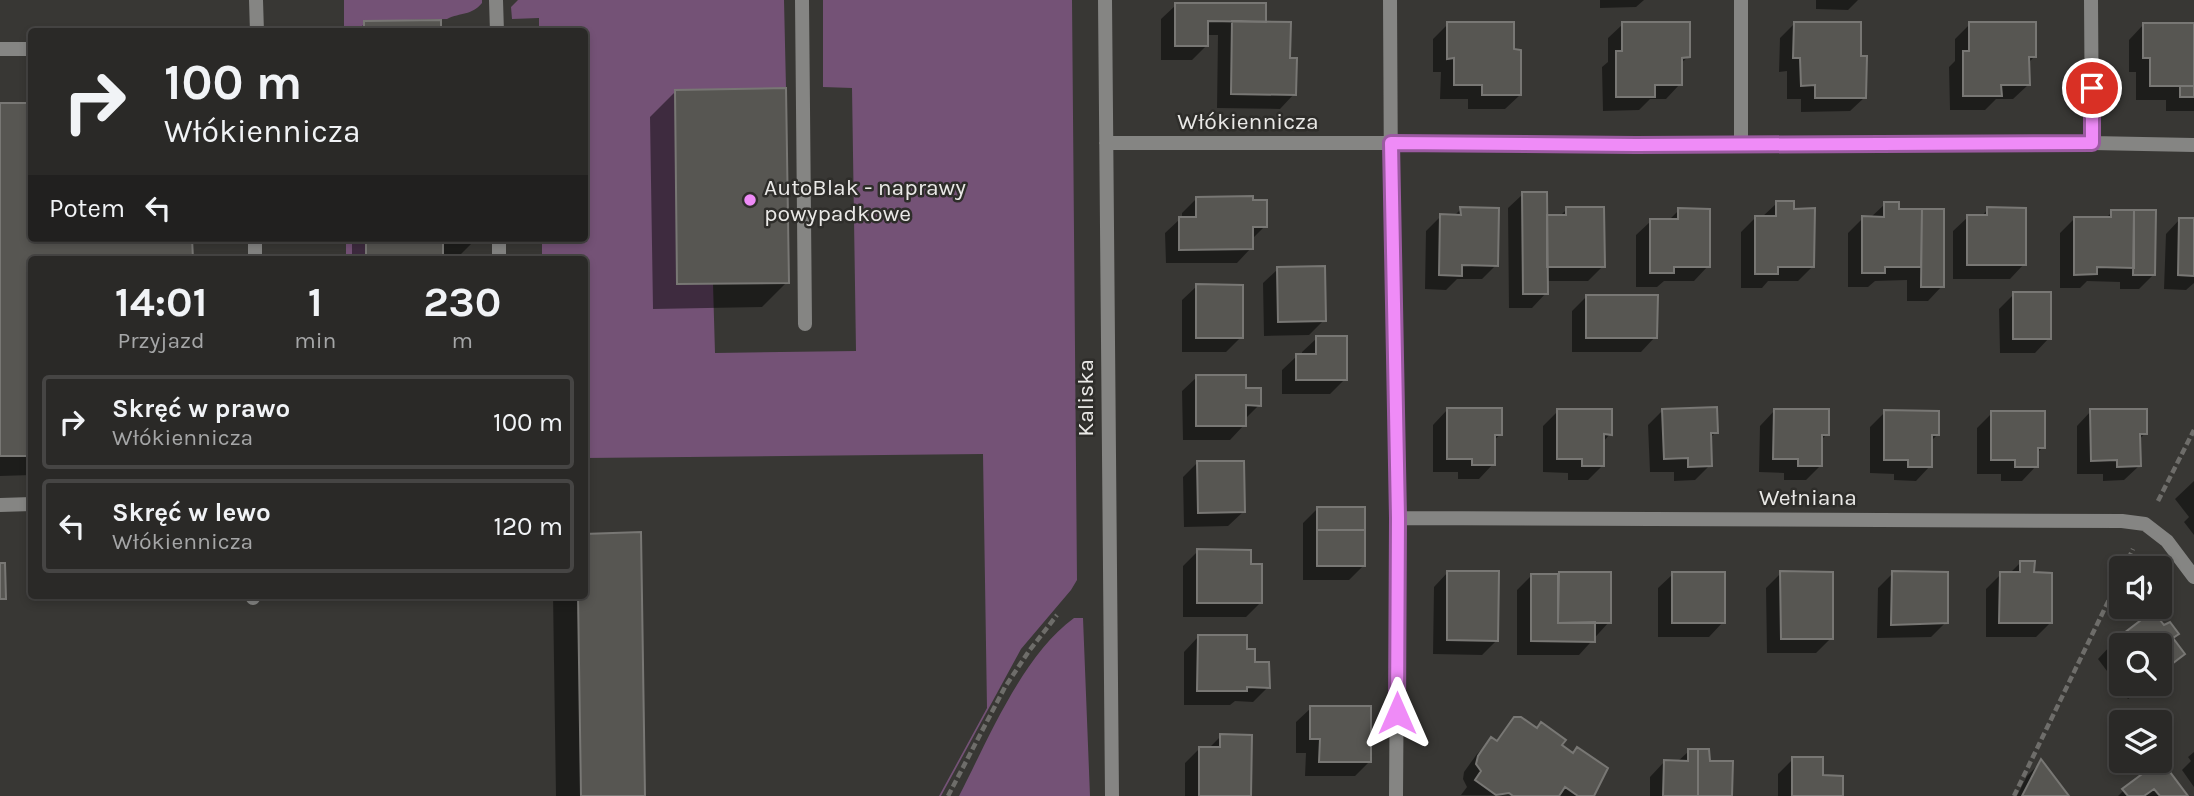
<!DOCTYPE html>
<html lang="pl">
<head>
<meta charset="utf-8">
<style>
	:root { --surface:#2a2927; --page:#363533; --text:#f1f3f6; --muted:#a5a6a7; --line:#464544 }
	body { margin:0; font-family:Karla,sans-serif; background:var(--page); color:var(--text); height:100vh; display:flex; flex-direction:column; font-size:26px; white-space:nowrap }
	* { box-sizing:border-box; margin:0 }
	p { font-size:23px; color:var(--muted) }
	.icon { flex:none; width:38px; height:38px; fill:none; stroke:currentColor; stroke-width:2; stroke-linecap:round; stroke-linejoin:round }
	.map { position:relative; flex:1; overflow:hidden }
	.panel { position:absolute; left:28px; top:256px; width:560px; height:343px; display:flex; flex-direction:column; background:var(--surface); border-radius:7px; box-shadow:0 4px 10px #0003,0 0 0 2px var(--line) }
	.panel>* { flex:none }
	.guide { position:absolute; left:28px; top:28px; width:560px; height:214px; border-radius:7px; box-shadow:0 4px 10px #0003,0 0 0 2px var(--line); background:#2a2927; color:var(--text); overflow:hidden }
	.tools { position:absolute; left:2109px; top:556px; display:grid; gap:14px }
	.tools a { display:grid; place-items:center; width:63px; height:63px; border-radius:7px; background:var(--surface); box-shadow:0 4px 10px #0003,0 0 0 2px var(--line); font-size:35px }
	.pin { position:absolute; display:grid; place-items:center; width:60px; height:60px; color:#fff; margin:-30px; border:4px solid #fff; border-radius:50%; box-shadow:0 2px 7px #0007 }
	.me { position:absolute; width:77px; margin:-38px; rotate:0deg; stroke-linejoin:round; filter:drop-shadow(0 0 5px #0008) }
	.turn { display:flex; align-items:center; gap:24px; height:147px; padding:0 21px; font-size:32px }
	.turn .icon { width:91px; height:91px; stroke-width:2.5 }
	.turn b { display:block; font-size:49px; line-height:60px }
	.then { display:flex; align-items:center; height:66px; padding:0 21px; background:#0003; gap:14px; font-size:26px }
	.eta { display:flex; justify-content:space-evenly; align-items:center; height:119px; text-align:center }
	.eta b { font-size:42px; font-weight:700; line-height:49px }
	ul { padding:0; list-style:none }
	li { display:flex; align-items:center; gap:21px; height:94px; margin:0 14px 10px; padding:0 7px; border:4px solid var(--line); border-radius:7px }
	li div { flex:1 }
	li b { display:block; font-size:26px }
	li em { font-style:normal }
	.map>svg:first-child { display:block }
	.green { fill:#745276 }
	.shadow { fill:#0007 }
	.building { fill:#575652; stroke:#787774; stroke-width:2 }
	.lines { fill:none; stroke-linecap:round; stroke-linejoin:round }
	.path { stroke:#6e6d6a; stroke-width:4.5; stroke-dasharray:7 3.5; stroke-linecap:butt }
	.service { stroke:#858583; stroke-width:14 }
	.minor { stroke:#858583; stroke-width:14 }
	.route-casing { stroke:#9b5aa1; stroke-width:18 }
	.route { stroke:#ef8bf7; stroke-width:12 }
	.poi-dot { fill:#ef8bf7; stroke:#2e2d2a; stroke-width:2.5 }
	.labels { text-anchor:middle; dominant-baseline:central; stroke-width:5; stroke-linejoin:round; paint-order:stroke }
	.street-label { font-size:23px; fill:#eae9e7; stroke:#2e2d2a }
	.poi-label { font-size:23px; fill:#eae9e7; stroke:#2e2d2a; text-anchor:start }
</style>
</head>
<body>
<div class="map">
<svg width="2194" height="796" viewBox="0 0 2194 796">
	<rect width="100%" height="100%" fill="#383734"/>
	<!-- green -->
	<path class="green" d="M344,0H482V3C471,16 461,12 447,19L365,21L364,31L344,32Z
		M518,0H784L786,88L675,90L677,284H713L715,353L856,351L852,88L823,87V0H1072L1077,580L1071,590L1021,649L941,796H939L987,708L983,454L585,458L584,259H542V238H584V32L539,31V18L512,19L511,7Z
		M346,238H366V259H346Z
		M1074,618H1083L1090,796H959C988,740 1022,656 1074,618Z"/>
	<!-- shadow -->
	<path class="shadow" d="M1600,0H1644L1636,7L1600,8Z
		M1816,0H1858L1848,10L1816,9Z
		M1176,5L1264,23L1288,60L1294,94L1280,109L1217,108L1218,35H1206V46L1192,60H1161V19Z
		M365,23L439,32H356Z
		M1448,24L1512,51L1520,95L1505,109H1468V99H1440L1441,72H1433V39Z
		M1623,24L1688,57L1680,64V84L1666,99H1650L1639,110L1603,111L1602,67L1608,62V38Z
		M1794,24L1859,57L1865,97L1850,111L1801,112V99H1787V71L1779,72L1780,38Z
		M1970,24L2034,57L2028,63V85L2013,99H1996L1985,110H1950L1949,67L1955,61V39Z
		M2194,24V111H2166V100H2136V72H2129V40L2143,25Z
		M675,92L787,282L762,307L653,309L650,117Z
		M0,105L32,238H191V259H32V475L0,476Z
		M1523,194L1545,217H1559L1567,209L1603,266L1588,281H1546V293L1532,308H1509L1508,208Z
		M1197,198L1265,226L1251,240V248L1237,263H1166L1165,233L1180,219H1182V213Z
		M1777,203L1812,267L1798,281H1768L1762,288H1741V232L1756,217H1762Z
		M1885,204L1898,211H1942V286L1928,301H1907V280L1875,281L1868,287H1848V233L1863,218H1870Z
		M1461,209L1496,265L1482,279H1457L1446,290L1425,289L1426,231L1441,216H1454Z
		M1988,209L2024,264L2010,279H1953V231L1968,217H1981Z
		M1679,210L1708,266L1694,281H1664L1657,287H1636V235L1651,221H1668Z
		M2112,212L2154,274L2139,289H2120V282L2087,281L2080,288H2060V233L2074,219H2105Z
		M2180,219L2194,220V283L2186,290L2164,289L2166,234Z
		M352,238H473V242L458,257H442V259H352Z
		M1278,269L1324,320L1309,335L1264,336L1263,283Z
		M1197,286L1241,337L1226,352H1182V300Z
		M2014,294L2049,338L2035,353H2000L1999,309Z
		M1587,296L1655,337L1641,352H1572V311Z
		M1317,338L1345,379L1330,394H1282V370L1297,356H1302V352Z
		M1197,377L1244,389L1259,405L1244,420V425L1230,440H1183L1182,391Z
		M1447,410L1501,434L1493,441V464L1479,479H1458V472H1433V425Z
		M1663,410L1716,432L1709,439L1710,465L1695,480L1674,481V472H1650L1648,425Z
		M1558,411L1610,434L1603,442V465L1588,480H1568V473L1543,472V426Z
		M1774,411L1827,434L1820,441V466L1806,480H1784V473L1759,472L1760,426Z
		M2091,411L2145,433L2139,440V466L2124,480L2103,481V474H2077V426Z
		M1885,412L1937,435L1930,442V466L1916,481L1894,480V474L1870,473V427Z
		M1992,413L2043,447L2036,454V466L2022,481H2001V474H1977V428Z
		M1198,462L1243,512L1228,526L1184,527L1183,477Z
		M2194,481V535L2184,522L2189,517L2175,499Z
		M1318,508L1363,566L1349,580H1303V523Z
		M1198,551L1249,566L1260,603L1246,617H1183V566Z
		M2021,562L2032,574L2050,623L2036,637H1986V589L2001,574H2009Z
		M1448,572L1497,640L1482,655L1433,654L1434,587Z
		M1781,573L1831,638L1816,653H1767L1766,588Z
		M1893,573L1946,622L1931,637L1877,638L1878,588Z
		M1609,574V622L1579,655H1517V590L1532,575Z
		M1673,574L1723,622L1709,637H1658V588Z
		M553,595H584L644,796H556Z
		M1198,637L1245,651L1268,687L1253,702L1235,701L1230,705H1184V652Z
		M2172,638L2183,654L2160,675V646H2121V684H2147L2128,699L2098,659L2112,644Z
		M1311,708L1370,761L1355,776H1305L1306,753H1296V722Z
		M1515,719L1559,746L1592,796L1461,795L1467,787L1463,779L1464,772L1477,754L1492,740L1495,742Z
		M1221,736L1250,796H1185V763L1199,749H1208Z
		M1689,751L1708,763L1731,796H1650V777L1664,762H1677Z
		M2194,752V787L2182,770L2191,761L2188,757Z
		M1793,759L1821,777L1841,796H1778V774Z
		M2041,762L2067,796H2017L2027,776Z
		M2160,763L2186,796H2118L2124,790Z"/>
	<!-- building -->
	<path class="building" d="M1175,3H1266V22L1208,21V46H1175Z
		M441,20V32H364V21Z
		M1232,21L1291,22L1290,58H1297L1296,95L1231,94Z
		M1447,22H1514V49L1521,50V95H1482V85H1454V58L1447,59Z
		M1622,22H1690V57L1682,58V85H1655V97H1616V51H1622Z
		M1794,22H1861V56H1867L1866,98H1815V85L1801,86L1800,58H1793Z
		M1969,22H2036V57H2029L2030,85H2001L2002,96H1963V51H1969Z
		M2143,23H2194V86H2150V58H2143Z
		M2180,86H2194V97H2180Z
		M786,88L789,283L677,284L675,90Z
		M0,103H32V238H192L193,259H32V456H0Z
		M1522,192H1547L1548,294H1523Z
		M1253,196V200H1267V227H1253V249L1179,250V217H1196V197Z
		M1776,201H1794V209L1815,208L1814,267H1778V274H1755V216H1776Z
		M1884,202H1899V209H1922L1921,267H1885V273H1862V216L1884,217Z
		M1460,207L1499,208L1498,266L1462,265V276L1439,275L1440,214L1461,215Z
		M1566,207H1604L1605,267H1547V215H1566Z
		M1987,207L2026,208V265H1967V215H1987Z
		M1678,208L1710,209V267H1674V273H1650V219H1678Z
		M1922,209H1944V287H1921Z
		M2111,210H2134V268L2097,267V274L2074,275V217H2111Z
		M2134,210H2156L2155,275H2133Z
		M2179,218H2194V276L2178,275Z
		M366,238H475V243H443V259H366Z
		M1325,266L1326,321L1278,322L1277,267Z
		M1196,284L1243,285V338H1196Z
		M2013,292H2051V339H2013Z
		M1586,295H1658L1657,338H1586Z
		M1316,336H1347V380H1296V354H1316Z
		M1196,375H1246V388H1261V406L1246,405V426H1196Z
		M1717,407L1718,433H1711L1712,466L1688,467V458L1664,459L1662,409Z
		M1447,408H1502V435H1495V465H1472V459H1447Z
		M1557,409H1612V435L1604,434V466H1582V459H1557Z
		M1774,409H1829V435H1822V466H1798V459H1773Z
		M2090,409H2147V434H2140L2141,466L2117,467V460L2091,461Z
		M1884,410L1939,411V435H1932V467H1908V460H1884Z
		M1991,411H2045V448H2038V467H2015V460H1991Z
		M1197,461H1244L1245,512L1198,513Z
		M1317,507H1365V530H1317Z
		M1317,530H1365V566H1317Z
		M641,532L645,796H581L578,595H584V534Z
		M1197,549L1251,550V564H1262V603H1197Z
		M2020,561H2035L2034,572L2052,573V623H1999L2000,572H2020Z
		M0,563H5L6,599H0Z
		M1447,571H1499L1498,641L1447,640Z
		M1780,571L1833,572V639H1781Z
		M1892,571L1948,572V623L1891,625Z
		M1559,572H1611V623H1558Z
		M1672,572H1725V623H1672Z
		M1531,574H1558V623L1595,622V642L1531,641Z
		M2153,611L2164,625L2170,622L2179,634L2173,638L2185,654L2160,673V646H2121V656L2111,643Z
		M1198,635H1247V649H1255V662H1269L1270,688L1247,687V691H1197Z
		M1310,706H1371V762H1319L1320,739H1310Z
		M1514,717H1521L1537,728L1541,722L1566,740L1562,745L1573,753L1577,747L1608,768L1594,796H1578L1565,787L1559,796H1513L1509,793L1496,795L1475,780L1481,771L1476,764L1478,756L1491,737L1497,741Z
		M1220,734L1252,735L1251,796H1199V747H1220Z
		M1688,749H1698V796H1663L1664,760L1688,761Z
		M1698,749H1709L1710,761H1733L1732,796H1698Z
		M1792,757H1823V775L1843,776V796H1792Z
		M2041,759L2069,796H2022Z
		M2161,760L2188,796H2160L2154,789L2144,796H2128L2122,789Z"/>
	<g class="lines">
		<!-- path -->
		<path class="path" d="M2158,501L2194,430
			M2124,569L2133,549
			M948,796L1005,687L1029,651L1057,615
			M2014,796L2121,575"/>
		<!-- service -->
		<path class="service" d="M256,0L257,32
			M496,0L497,32
			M802,0L805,324
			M0,49H32
			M499,238V259
			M255,259V238
			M0,505L32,504
			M253,595V598"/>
		<!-- minor -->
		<path class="minor" d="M1105,0L1112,796
			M1390,0L1391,189L1398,518L1396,796
			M1741,0V143
			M2091,0L2092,143
			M1106,143H2092L2194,145
			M1398,518L2122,521L2145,524L2167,541L2194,577"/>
	</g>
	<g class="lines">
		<defs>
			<path id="route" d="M1397,713L1398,518L1391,143L1636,145L2092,143V88"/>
		</defs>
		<!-- route casing -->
		<use href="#route" class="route-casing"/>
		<!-- route -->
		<use href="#route" class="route"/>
	</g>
	<!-- markers -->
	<circle class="poi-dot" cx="750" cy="200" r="7"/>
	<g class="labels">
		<!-- street labels -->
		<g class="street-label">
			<text x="1248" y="121">Włókiennicza</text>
			<text transform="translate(1085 398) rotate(-90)">Kaliska</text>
			<text x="1808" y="497">Wełniana</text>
		</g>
		<!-- poi labels -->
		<g class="poi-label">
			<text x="764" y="187">AutoBlak - naprawy<tspan x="764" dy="26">powypadkowe</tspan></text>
		</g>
	</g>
</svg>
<div class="tools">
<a><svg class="icon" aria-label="sound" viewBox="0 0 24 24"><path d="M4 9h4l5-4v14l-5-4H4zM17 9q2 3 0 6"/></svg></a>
<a><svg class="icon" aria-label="search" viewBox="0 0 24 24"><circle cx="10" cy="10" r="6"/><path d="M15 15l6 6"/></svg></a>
<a><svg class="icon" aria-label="layers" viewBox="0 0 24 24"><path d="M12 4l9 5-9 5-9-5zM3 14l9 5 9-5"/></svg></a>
</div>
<div class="pin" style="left:2092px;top:88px;background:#d93025"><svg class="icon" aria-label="arrive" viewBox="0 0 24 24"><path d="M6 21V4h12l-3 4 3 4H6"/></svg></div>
<svg class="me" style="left:1397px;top:713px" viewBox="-20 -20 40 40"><path d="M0-17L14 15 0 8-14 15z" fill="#ef8bf7" stroke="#fff" stroke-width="4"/></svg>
<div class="guide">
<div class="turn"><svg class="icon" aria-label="right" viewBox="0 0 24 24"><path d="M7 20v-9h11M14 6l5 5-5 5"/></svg><div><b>100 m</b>Włókiennicza</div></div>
<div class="then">Potem<svg class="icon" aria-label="left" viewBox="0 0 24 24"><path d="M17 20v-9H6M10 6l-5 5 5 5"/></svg></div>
</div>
<section class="panel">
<div class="eta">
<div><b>14:01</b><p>Przyjazd</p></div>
<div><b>1</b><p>min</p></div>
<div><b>230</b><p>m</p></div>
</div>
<ul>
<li><svg class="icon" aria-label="right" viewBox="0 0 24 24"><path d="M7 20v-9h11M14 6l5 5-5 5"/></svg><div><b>Skręć w prawo</b><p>Włókiennicza</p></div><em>100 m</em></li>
<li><svg class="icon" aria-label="left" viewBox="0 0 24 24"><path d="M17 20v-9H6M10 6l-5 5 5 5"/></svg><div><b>Skręć w lewo</b><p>Włókiennicza</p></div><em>120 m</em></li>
</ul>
</section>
</div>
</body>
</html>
